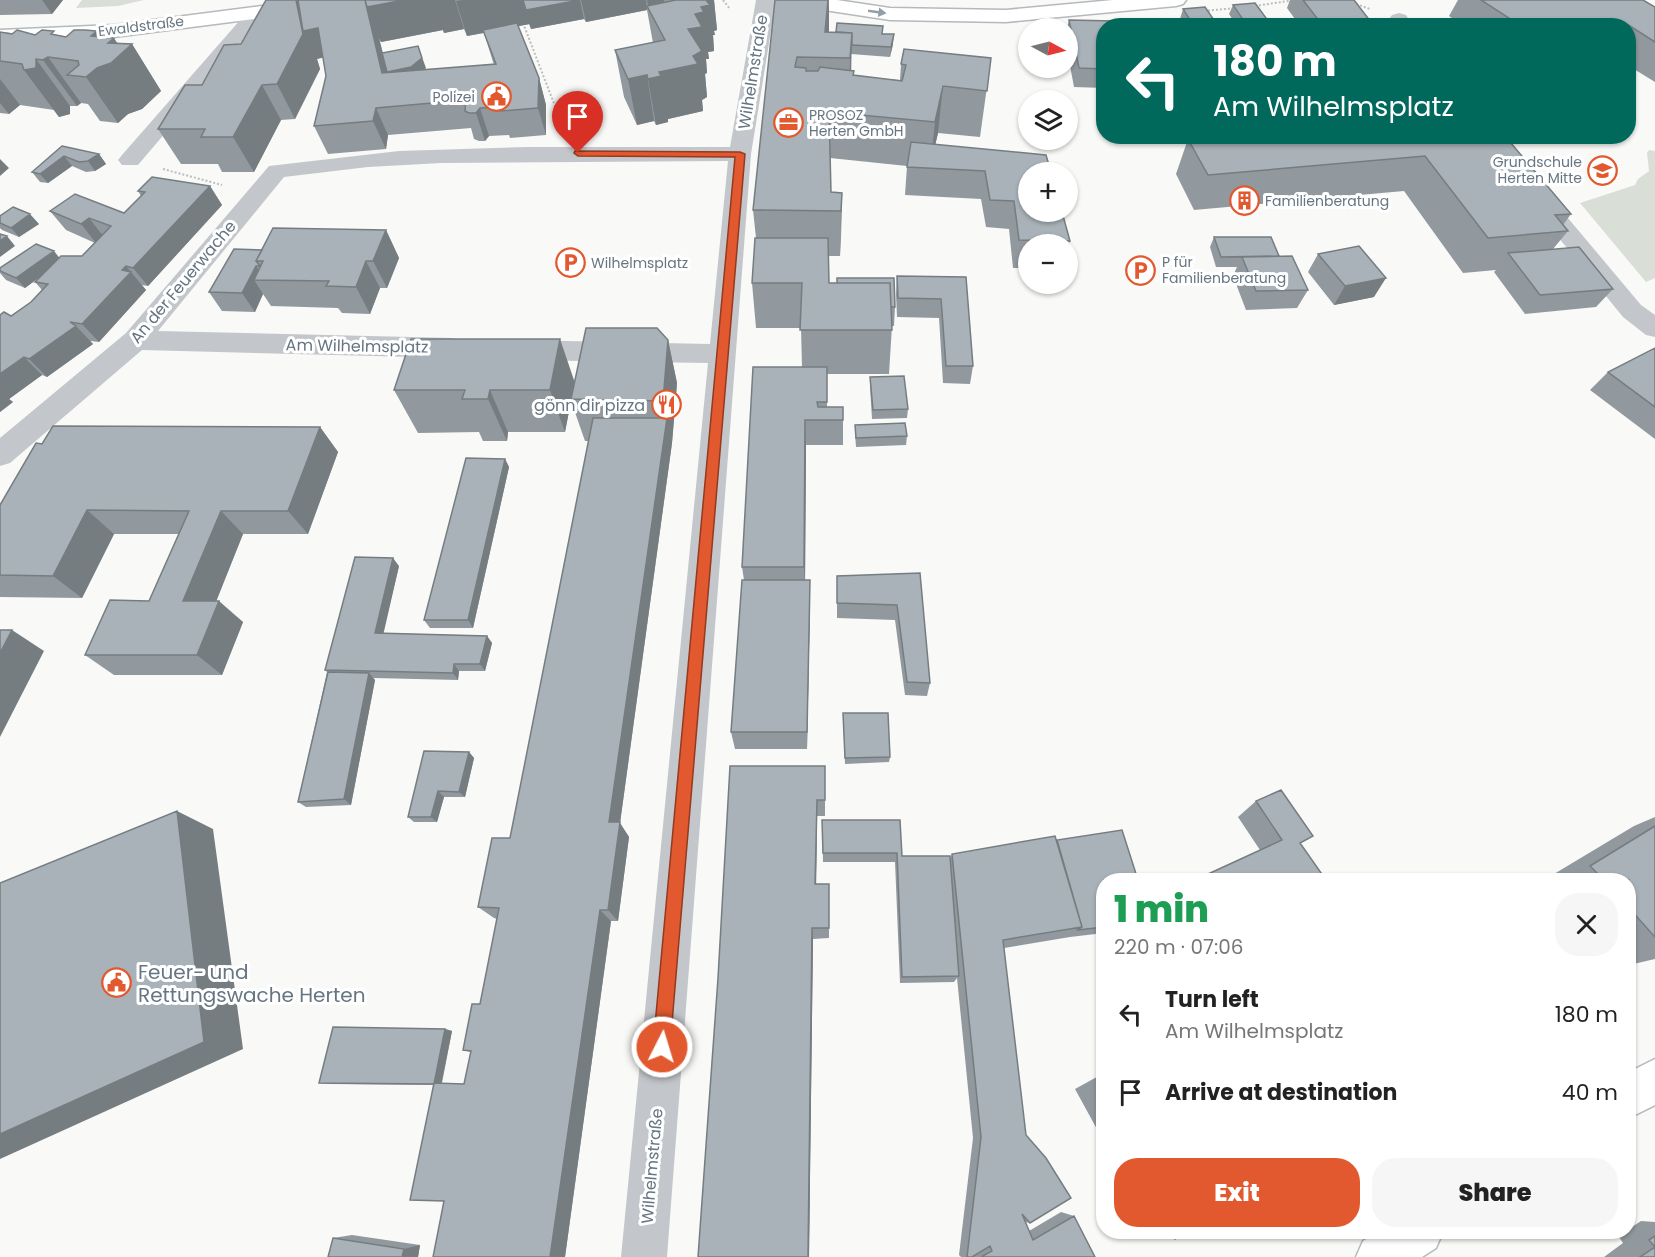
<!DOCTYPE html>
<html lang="en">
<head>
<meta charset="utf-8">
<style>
	:root { --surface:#fff; --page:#f6f6f6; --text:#222; --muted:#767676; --accent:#e2592f }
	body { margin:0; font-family:Poppins,sans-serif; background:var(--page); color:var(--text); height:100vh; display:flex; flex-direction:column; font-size:22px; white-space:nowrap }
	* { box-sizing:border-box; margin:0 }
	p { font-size:20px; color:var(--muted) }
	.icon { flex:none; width:33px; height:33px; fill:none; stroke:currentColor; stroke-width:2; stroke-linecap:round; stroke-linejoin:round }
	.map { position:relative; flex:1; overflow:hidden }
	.panel { position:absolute; left:1096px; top:873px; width:540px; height:366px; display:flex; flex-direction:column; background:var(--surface); border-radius:24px; box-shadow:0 2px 4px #0004 }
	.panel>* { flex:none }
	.banner { position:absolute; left:1096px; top:18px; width:540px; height:126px; border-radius:24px; box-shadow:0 2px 4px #0004; background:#00695c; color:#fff; overflow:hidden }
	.needle { width:39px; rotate:97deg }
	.fabs { position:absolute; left:1018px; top:18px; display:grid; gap:12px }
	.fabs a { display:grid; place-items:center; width:60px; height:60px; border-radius:50%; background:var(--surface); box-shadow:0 2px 4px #0004; font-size:30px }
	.pin { position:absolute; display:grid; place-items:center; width:51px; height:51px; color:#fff; margin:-62px -26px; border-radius:50% 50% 50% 0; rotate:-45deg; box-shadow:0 0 6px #0007 }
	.pin .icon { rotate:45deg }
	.me { position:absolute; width:66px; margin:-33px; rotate:5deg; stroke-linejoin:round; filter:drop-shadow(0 0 4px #0008) }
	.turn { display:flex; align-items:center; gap:21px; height:126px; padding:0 18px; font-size:27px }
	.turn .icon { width:78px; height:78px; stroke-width:2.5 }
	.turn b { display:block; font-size:42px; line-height:51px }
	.round { display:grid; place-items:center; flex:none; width:63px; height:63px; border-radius:24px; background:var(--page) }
	.head { display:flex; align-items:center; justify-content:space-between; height:102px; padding:0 18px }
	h1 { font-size:36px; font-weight:800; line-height:45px; color:#1e9e55 }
	.primary-button { display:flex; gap:12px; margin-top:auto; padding:12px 18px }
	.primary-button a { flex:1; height:69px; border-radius:24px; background:var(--accent); color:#fff; font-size:24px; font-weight:800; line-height:69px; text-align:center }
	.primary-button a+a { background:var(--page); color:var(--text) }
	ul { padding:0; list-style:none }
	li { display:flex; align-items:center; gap:18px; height:78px; padding:0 18px }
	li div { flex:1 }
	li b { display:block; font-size:22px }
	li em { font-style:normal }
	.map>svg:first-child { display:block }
	.green { fill:#d9ded6 }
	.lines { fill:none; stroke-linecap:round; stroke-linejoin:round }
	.major-casing { stroke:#b4b9bd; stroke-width:3 }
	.path { stroke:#bbbec1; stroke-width:2; stroke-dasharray:2 2; stroke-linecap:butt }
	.minor { fill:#c3c7cb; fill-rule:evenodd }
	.major { fill:#fff; fill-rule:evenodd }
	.wall { fill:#91999e; fill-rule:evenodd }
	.shaded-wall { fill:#767d81 }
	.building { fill:#a9b2b8; stroke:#767d81; stroke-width:1.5 }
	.oneway { fill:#939ea8 }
	.route { fill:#e2592f; stroke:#933a1f; stroke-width:1.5 }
	.labels { text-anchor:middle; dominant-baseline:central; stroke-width:6; stroke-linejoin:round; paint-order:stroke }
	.far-street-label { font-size:14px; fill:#657582; stroke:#fff }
	.far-poi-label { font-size:14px; fill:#657582; stroke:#fff; text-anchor:start }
	.street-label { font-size:16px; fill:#657582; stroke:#fff }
	.poi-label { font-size:16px; fill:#657582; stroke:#fff; text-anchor:end }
	.near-poi-label { font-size:20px; fill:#657582; stroke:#fff; text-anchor:start }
</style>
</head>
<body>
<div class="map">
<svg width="1655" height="1257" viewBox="0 0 1655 1257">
	<rect width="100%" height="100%" fill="#f9faf7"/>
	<!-- green -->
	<path class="green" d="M82,0H144L118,6L76,8Z
		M1649,150L1655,151V278L1646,282L1580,203L1635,185L1638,179L1649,171L1647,153Z"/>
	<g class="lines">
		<defs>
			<path id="major" d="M309,0H365L362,4L355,6L114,37L0,42V30L114,25Z
				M788,0H837L890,8L1006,10L1113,0H1186L1183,4L1176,6L1006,22L890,20L798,6L791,4Z
				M1655,1059V1105L1629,1118V1072Z
				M1378,1232H1443L1436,1248L1422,1257H1356L1363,1241Z"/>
		</defs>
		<!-- major casing -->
		<use href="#major" class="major-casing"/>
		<!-- path -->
		<path class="path" d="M723,0L730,9
			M1345,0L1370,9
			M1255,6L1295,0
			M1204,11L1235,8
			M523,23L560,119L559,126
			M163,169L222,185"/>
		<!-- minor -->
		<path class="minor" d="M756,0H776L751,154L667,1257H621L708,363L519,360L509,357L505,350L509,343L519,340L710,344L728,161L442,163L368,167L284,177L158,331L453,338L463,341L467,348L463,355L453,358L142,350L10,463L0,466V438L126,333L269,166L399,151L527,147H730Z
			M255,9L262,11L265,15L262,19L138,165H122L118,160L122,155L248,11Z
			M1399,13L1406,15L1413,26H1393L1389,19L1392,15Z
			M1476,136H1499L1641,305L1655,315V337L1646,335L1623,317Z"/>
		<!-- major -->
		<use href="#major" class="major"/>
	</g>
	<!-- wall -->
	<path class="wall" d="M0,0H63L52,14L0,15Z
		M266,0H714L717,30L714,31L715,35H713L714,51L708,52L709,59H706L707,73L705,74L707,97L702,100L703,111L668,119V122L656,125L654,121L637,125L624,97L615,50L653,43L647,10L586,22L584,19L531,29L529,24L518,26L539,78L546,105V135L510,138L509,135L489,136L485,141H479L474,139L471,128L388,135L386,149L328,154L314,126L326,76L323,57L317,59L320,69L295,119L281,120L254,172H222L218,164H181L158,129L202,85L241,44ZM464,29L467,36L484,33L494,65L423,70L426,68L383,53L379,38L381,42L443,30L444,33Z
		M775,0H829V32L882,34L893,44L890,57L851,54V70L854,71V76L900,80L901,64L991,58L980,137L938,133L935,145L1046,155L1070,241L1068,250V244H1029V268H1013L1009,229L986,227L981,199L905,195L907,166L830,158L831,192L842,193L840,256H828L829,283L895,307L894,326H892L889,374H827V407L843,420V445H806L805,580H810V602L807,749H735L731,732L744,580L742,567L802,367L801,328H756L752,283L756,238L753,210Z
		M1290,0H1354L1374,26H1300L1287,8Z
		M1458,0H1643L1655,7V82L1629,66V26H1463L1449,16Z
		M1233,5L1269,22L1268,26H1237L1229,14Z
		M1183,9L1218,26H1184L1180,19Z
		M1069,20L1104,26V88L1074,87L1068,55L1067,28Z
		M97,31L101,37L118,43L132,44L161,91L142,109L128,114L118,123L100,121L88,104L81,103L77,106H70V114L59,117L54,110L20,105L9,114L0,113V32L35,35H57L66,37Z
		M1372,136H1505L1571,214L1563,225L1568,231L1553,249L1613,289L1596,307L1525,314L1494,272L1496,270L1463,273L1404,191L1194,210L1176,174L1188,139L1349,140L1371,139Z
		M62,146L99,154L106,164L95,171L86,172L72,166L48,183L40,182L32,172Z
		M210,186L222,205L148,286L142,285L146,290L99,342L90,341L93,344L47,377L42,375L9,399L13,402L0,412L11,316L31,302L42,290L35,282L39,277L25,288L6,280L0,273V268L59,258L82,256L95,243L66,230L50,211L124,213L141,196L138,191Z
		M0,216L39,224L19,237L2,230L0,228Z
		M386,230L399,258L387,288H380L370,314L342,313L338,308L271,306L263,294L255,312L222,311L209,292L262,250Z
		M1214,237L1279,256L1308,290L1297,308L1246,310L1233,276L1237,267H1216L1210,247Z
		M1318,254L1374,297L1334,305L1308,272Z
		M897,276L966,277L973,366L970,384L943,383L939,318L897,317L896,294Z
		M668,340L677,383L672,443L620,823L629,837L618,921H611L565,1257H433L444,1201L434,1085L328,1084L319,1083L445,1029L452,1031L442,1083L464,1084L471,1052L463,1050L480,1004L497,919L494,918L478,907L510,838L589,441H585L571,401L565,432H508L507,441H483L479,432L418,433L394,390L574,382Z
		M1655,348V439L1590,390L1608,372Z
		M870,377L908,409L907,418L872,419L870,386Z
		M855,425L907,436L906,445L856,447L855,434Z
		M320,427L338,452L308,534H243L216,601L243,622L222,675H114L85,655L149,601L179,534H114L82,598L0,597V505L42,444Z
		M505,459L509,467L473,628H430L424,620Z
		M399,566L383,633L487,636L492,643L485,671H459L458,680L373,678L375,680L351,805L306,807L298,802L327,672L325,670Z
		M920,573L930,683L927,696L905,695L895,620L837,618V576Z
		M843,713L890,757L889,762L845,764Z
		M469,752L474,758L465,797H444L437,822H414L408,817Z
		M825,766V816H817L816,884H829V938L813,939L809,1257H698Z
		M1256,801L1301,844L1260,850L1238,817Z
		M1655,817V959L1629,965V880H1544L1634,826Z
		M822,820H900L902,856L950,859L952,854L1057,840L1104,880V933L1070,937L1004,948L1030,1223L1025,1222L1029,1231L1061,1212L1074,1216L1095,1257H961L959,1255L973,1138L957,978L954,982L900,983L895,862H823Z
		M1104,994V1012H1102L1098,998Z
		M1104,1073V1156L1098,1145L1104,1142L1075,1089Z
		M1641,1221L1655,1222V1257H1604L1623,1243L1619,1237L1626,1232H1629V1229Z
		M1147,1232H1186L1175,1239Z
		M352,1235L420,1245L418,1257H328L333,1238Z"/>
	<!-- shaded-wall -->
	<path class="shaded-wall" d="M42,0H63L52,14Z
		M296,0H298L318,28L330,56L317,59L320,69L295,119L277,84Z
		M404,0H455L464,29L444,33L443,30L381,42L379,38L387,72L418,46L426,68L415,77L382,73L367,7Z
		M462,0H523L530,24L467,36L456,1Z
		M580,0L584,19L531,29L526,10Z
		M581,0H646L647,10L586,22Z
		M647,0H664L665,11L649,10Z
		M701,0H714L717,30L714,31L715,35H713L714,51L708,52L709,59H706L707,73L705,74L707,97L702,100L703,111L668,119V122L656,125L648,79L659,72L688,29L695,14L701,7Z
		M829,0V45L825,32Z
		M97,31L115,59L108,43L114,38L123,52L132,44L161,91L142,109L128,114L118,123L86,77L91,36Z
		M852,33L851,79L849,104L850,58Z
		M894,34L893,44L890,57L891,47Z
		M48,57L81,103L77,106L43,60Z
		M36,59L70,106V114L59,117L24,70Z
		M647,75L654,121L637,125L628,79Z
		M539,78L546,105V135L538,108Z
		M0,79L20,105L9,114L0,103Z
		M262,85L281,120L254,172L233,137Z
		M943,86L938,133L930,168L935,122Z
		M376,108L388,135L386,149L373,121Z
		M480,108L489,136L485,141L476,113Z
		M99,154L106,164L95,171L88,161Z
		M64,156L72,166L48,183L40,174Z
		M0,159L9,168L0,176Z
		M210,186L222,205L148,286L133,268Z
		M842,193L841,239L840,256L841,211Z
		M30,214L39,224L19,237L11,228Z
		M89,218L104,237L96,243L81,224Z
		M386,230L399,258L387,288L373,261Z
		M7,236L15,246L0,257V241Z
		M54,251L62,261L25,288L16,278Z
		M366,261L380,288L370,314L356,287Z
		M126,266L146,290L99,342L82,324Z
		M256,266L265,280H254L263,294L255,312L242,293Z
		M1386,278L1374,297L1334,305L1345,286Z
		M76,326L93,344L47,377L29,359Z
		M560,339L575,383L571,399V401L565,432L550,390Z
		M668,340L677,383L672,443L620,823L629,837L618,921L608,910L609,822L667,418L663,401Z
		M24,357L42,375L9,399L13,402L0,412V374Z
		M490,390L508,432L507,441L488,399Z
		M805,420L806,445L805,589L804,567Z
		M320,427L338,452L308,534L288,511Z
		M505,459L509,467L473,628L468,620Z
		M87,510L114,534L82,598L53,576Z
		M221,511L243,534L208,622L183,601Z
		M393,558L399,566L382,640L375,633Z
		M810,580V602L807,749V732Z
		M219,601L243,622L222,675L197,655Z
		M12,630L44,651L0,737V653Z
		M487,636L492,643L485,671L480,664Z
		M454,664L459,671L458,680L453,673Z
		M369,673L375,680L351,805L344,799Z
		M469,752L474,758L465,797L459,792Z
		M438,791L444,797L437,822L431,817Z
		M817,800V816L816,896L815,884Z
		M177,811L213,829L243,1049L0,1159V1134Z
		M600,910L611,921L565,1257H550Z
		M812,928L813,939L809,1257H808Z
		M445,1029L452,1031L441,1085L434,1084Z
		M420,1245L418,1257H402L404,1249Z"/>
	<!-- building -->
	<path class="building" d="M266,0H296L303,34L277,84L262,85L233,137H201L205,129H158L185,85H202L224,45L241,44Z
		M298,0H365L382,73L496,64L483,30L517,23L539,78L538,108L501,111V107L480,108L476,113H469L465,111L466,100L376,108L373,121L314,126L326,76L318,28L303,31Z
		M365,0H404L367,7Z
		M523,0H580L526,10Z
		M676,0H706L710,5L701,7L704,12L695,14L702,27L688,29L702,51L693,56L698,64L659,72L661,76L648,79L647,75L628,79L615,50L665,40L647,6Z
		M775,0H828L825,32L852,33L850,58L797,57L795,67L806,68V71H818L820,67L854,71L853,75L902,81L906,65L901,64L904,49L991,58L987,91L943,86L935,122L829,112L831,192L842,193L841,211L753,210Z
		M1303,0H1354L1374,26H1323Z
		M1481,0H1643L1655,7V42L1627,24L1623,26H1491L1512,20Z
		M1255,3L1269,22L1246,24L1233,5Z
		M1205,7L1218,26H1194L1183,9Z
		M1069,20L1114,21L1116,26H1104V69L1079,68Z
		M837,23L883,26L882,34H894L891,47L852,45V33L836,32Z
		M17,30L35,35L42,30L54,31L51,34L66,37L74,30H85L97,31L91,36L114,38L108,43L132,44L111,63L97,68L86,77L67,75L79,65L78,61L48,57L43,60L36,59V68L24,70L22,64L0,61V32L12,34Z
		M418,46L422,58L411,67L387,72L382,53Z
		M1223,136H1346L1349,140L1395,136H1505L1571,214L1555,215L1568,231L1488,238L1425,156L1208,175L1188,139Z
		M911,142L1046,155L1051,172H1029V212H1062L1070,241L1019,240L1014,201L990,200L985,171L907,167Z
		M62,146L99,154L88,161L79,162L64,156L40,174L32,172Z
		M152,177L210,186L133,268L126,266L122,270L131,272L82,324L70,322L76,326L29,359L24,357L0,374V315L4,312L11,316L31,302L48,284L35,282L61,256H82L111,226L89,218L81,224L50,211L75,194L124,213L145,192L138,191Z
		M13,207L30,214L11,228L0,223V216Z
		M273,228L386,230L373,261H366L356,287L326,286L329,281L254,280L263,261H256Z
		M0,234L7,236L0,241Z
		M1214,237H1271L1279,256L1221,257Z
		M755,238H828L829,283H890L892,330H800L802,283H752Z
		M36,244L54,251L16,278L0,271V268Z
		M1359,246L1386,278L1345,286L1318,254Z
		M1579,247L1613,289L1540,295L1508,253Z
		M234,249L262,250L256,261L260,266H256L242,293L209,292Z
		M1292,256L1308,290L1256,291L1242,257Z
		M897,276L966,277L973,366H946L941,299L898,298Z
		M837,278H894L895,307H891L890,283H837Z
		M586,328H657L668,340L663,401L571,399Z
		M411,339H560L550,390H490L488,399H462L465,390H394Z
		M1655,348V407L1608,372Z
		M753,367H827V402H817L818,407H843V420H805L804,567H742Z
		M904,376L908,409L873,410L870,377Z
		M593,418H667L609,822H620L608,910H600L550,1257H433L444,1201L410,1200L434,1083L464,1084L471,1051L463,1050L472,1004H480L499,908L478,907L492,838H510Z
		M905,423L907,436L856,438L855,425Z
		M53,426L320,427L288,511H221L183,601H219L197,655H85L110,600L149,601L189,511L87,510L53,576L0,575V505L36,443L42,444Z
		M466,458L505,459L468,620H424Z
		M355,557L393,558L375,633L487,636L480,664H454L453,673L325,670Z
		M920,573L930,683L907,682L897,605L837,603V576Z
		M742,580H810L807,732H731Z
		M0,630H12L0,653Z
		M328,672L369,673L344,799L298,802Z
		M843,713H888L890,757L845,758Z
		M424,751L469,752L459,792L438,791L431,817H408Z
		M730,766H825V800H817L815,884H829V928H812L808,1257H698L718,978Z
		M1281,790L1313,836L1300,843L1326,880H1195L1282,840L1256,801Z
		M177,811L204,1042L0,1134V883Z
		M822,820H900L902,856H950L959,976L902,977L897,853H823Z
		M1655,826V937L1629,908V880H1604L1590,866Z
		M1122,830L1138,880H1104V927L1078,930L1082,927L1057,840Z
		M1055,836L1082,927L1003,940L1026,1135L1046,1158L1071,1198L1030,1223L1022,1214L1033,1240L1074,1216L1095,1257H981L992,1251L990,1246L972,1257H967L981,1137L952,854Z
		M333,1027L445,1029L434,1084L319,1083Z
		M1104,1080V1095L1098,1084Z
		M1171,1232H1186L1175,1239Z
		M1655,1236V1257H1640L1655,1247L1649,1240Z
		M333,1238L404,1249L402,1257H328Z"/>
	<!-- one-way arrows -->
	<defs><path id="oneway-solid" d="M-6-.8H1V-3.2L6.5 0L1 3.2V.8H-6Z" transform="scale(1.5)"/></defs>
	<use class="oneway" href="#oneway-solid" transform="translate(877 12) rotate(8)"/>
	<!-- route -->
	<path class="route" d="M575,151L740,152L745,154L670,1047L668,1053L662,1055L656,1053L653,1047L735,157L578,156L574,153Z"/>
	<!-- icons -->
	<defs>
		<symbol id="civic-ring" viewBox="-11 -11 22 22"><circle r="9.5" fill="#fff" stroke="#e2592f" stroke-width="1.5"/><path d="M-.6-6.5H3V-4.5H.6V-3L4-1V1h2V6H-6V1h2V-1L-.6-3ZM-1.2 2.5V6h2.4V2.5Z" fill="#e2592f"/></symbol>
		<symbol id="office-ring" viewBox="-11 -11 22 22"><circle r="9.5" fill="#fff" stroke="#e2592f" stroke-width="1.5"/><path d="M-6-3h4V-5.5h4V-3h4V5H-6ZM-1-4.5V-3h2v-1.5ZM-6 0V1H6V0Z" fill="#e2592f"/></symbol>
		<symbol id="school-ring" viewBox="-11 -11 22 22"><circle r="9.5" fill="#fff" stroke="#e2592f" stroke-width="1.5"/><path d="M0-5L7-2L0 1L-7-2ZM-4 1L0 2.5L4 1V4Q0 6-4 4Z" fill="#e2592f"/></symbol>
		<symbol id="building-ring" viewBox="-11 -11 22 22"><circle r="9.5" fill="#fff" stroke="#e2592f" stroke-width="1.5"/><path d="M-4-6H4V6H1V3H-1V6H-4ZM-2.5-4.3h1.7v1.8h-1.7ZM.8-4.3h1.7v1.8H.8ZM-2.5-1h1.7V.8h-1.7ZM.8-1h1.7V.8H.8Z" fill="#e2592f"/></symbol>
		<symbol id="parking-ring" viewBox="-11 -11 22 22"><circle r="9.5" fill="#fff" stroke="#e2592f" stroke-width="1.5"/><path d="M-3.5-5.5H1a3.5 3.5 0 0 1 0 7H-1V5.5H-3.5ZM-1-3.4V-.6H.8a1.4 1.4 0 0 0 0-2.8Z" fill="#e2592f"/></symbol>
		<symbol id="restaurant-ring" viewBox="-11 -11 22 22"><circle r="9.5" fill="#fff" stroke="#e2592f" stroke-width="1.5"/><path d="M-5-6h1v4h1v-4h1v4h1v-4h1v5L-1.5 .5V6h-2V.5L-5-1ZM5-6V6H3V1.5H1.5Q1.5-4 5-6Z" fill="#e2592f"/></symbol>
	</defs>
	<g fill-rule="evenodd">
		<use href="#civic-ring" x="480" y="80" width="33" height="33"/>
		<use href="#office-ring" x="772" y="106" width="33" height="33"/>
		<use href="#school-ring" x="1586" y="154" width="33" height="33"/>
		<use href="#building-ring" x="1228" y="184" width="33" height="33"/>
		<use href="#parking-ring" x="554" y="246" width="33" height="33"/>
		<use href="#parking-ring" x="1124" y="254" width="33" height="33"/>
		<use href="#restaurant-ring" x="650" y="388" width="33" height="33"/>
		<use href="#civic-ring" x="100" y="966" width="33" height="33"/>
	</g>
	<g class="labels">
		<!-- far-street labels -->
		<g class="far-street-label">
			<text transform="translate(141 26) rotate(-7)">Ewaldstraße</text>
		</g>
		<!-- far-poi labels -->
		<g class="far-poi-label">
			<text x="475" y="97" text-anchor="end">Polizei</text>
			<text x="809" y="115">PROSOZ<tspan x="809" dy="16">Herten GmbH</tspan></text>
			<text x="1582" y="162" text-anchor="end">Grundschule<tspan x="1582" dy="16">Herten Mitte</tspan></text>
			<text x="1265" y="201">Familienberatung</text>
			<text x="1162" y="262">P für<tspan x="1162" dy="16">Familienberatung</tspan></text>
			<text x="591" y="263">Wilhelmsplatz</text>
		</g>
		<!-- street labels -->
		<g class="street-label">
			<text transform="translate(753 72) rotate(-81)">Wilhelmstraße</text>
			<text transform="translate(183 282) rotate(-50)">An der Feuerwache</text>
			<text transform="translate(357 346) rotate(1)">Am Wilhelmsplatz</text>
			<text transform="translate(652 1166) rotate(-85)">Wilhelmstraße</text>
		</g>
		<!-- poi labels -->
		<g class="poi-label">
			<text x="645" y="405">gönn dir pizza</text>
		</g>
		<!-- near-poi labels -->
		<g class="near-poi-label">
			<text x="138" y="972">Feuer- und<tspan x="138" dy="23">Rettungswache Herten</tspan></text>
		</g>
	</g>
</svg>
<div class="fabs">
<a><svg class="needle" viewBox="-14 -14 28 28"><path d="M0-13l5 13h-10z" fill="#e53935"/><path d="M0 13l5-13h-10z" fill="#767676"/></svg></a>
<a><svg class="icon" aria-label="layers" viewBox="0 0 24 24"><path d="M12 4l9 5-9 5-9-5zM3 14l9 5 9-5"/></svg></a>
<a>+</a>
<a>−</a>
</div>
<div class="pin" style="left:578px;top:153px;background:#d93025"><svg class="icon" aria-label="arrive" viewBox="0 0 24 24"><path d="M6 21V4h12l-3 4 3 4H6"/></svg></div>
<svg class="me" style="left:662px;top:1047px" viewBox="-20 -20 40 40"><circle r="17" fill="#e2592f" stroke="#fff" stroke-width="3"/><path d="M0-11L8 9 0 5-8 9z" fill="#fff"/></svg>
<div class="banner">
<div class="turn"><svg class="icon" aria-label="left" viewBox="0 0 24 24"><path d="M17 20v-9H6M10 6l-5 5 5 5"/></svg><div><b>180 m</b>Am Wilhelmsplatz</div></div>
</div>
<section class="panel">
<div class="head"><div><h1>1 min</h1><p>220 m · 07:06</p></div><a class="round"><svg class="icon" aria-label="close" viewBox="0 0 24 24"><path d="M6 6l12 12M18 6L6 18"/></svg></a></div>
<ul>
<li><svg class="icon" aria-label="left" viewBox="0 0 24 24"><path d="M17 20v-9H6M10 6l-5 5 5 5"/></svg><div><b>Turn left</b><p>Am Wilhelmsplatz</p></div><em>180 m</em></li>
<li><svg class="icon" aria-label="arrive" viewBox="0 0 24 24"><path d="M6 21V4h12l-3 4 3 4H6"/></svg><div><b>Arrive at destination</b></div><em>40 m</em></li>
</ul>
<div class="primary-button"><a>Exit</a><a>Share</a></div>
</section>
</div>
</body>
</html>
